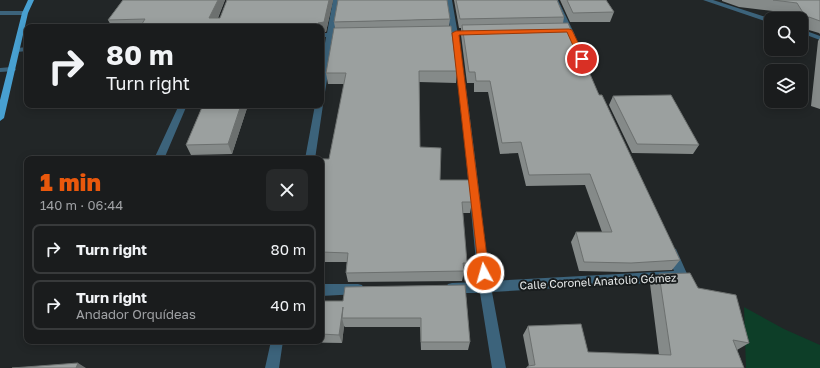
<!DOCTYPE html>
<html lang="en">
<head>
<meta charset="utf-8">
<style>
	:root { --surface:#1a1c1d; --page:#27292a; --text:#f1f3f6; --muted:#9fa1a4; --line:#383a3b; --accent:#ea580c }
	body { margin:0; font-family:"Golos Text",sans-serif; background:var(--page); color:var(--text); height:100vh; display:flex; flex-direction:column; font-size:15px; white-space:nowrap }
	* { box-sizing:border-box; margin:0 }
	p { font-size:13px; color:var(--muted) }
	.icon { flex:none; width:22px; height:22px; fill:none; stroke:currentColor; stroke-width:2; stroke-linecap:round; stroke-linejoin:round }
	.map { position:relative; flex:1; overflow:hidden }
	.side { position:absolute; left:24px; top:156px; width:300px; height:188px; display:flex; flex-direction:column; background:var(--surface); border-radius:8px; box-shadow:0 2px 10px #0003,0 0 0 1px var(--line) }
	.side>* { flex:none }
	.hud { position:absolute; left:24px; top:24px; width:300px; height:84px; border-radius:8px; box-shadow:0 2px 10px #0003,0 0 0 1px var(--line); background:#1a1c1d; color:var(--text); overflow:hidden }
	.buttons { position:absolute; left:764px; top:12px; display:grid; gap:8px }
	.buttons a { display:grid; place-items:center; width:44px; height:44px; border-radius:8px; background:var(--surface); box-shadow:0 2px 10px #0003,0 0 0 1px var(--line); font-size:20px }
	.pin { position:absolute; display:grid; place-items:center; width:34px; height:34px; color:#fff; margin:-17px; border:2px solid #fff; border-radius:50%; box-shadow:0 1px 4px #0007 }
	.me { position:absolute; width:44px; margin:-22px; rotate:354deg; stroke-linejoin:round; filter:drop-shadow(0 0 3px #0008) }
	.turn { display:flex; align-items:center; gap:14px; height:84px; padding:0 16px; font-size:18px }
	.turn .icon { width:52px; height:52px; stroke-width:2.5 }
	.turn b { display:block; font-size:28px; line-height:34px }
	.round { display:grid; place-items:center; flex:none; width:42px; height:42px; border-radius:8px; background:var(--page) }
	.overview { display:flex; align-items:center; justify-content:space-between; height:68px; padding:0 16px }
	h1 { font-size:24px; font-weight:800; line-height:30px; color:var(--accent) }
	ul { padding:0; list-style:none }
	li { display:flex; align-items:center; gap:12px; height:50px; margin:0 8px 6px; padding:0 8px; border:2px solid var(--line); border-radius:8px }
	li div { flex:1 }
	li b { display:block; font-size:15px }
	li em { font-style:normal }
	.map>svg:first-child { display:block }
	.green { fill:#0d3e28 }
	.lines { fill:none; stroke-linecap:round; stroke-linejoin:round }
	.minor { fill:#3c637b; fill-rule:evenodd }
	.major { fill:#48a0d1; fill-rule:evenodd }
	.wall { fill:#858a89 }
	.shaded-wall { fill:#6c706f }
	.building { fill:#9ba09f; stroke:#6c706f }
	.route { fill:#ea580c; stroke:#983908 }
	.labels { text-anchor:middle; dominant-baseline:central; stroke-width:4; stroke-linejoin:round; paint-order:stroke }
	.street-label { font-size:11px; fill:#e7eaea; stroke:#181c1d }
</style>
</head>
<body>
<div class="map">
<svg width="820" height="368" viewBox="0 0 820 368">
	<rect width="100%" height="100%" fill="#222627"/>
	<!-- green -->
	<path class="green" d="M744,307L784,329L820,345V368H746Z"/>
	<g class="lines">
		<!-- minor -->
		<path class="minor" d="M333,0H339L334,32H345L349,34L345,36L334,37L325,92L321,95V68L326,37H321V33H327Z
			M446,0H452C469,93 478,187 490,281L674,271L666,252L668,249L672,247L676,249L688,276L686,280L682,281L492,292L506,368H492L480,293H452L448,292L446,288L448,284L452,283L478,282L461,107Z
			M552,0H558L575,35L574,37H568L567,35Z
			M703,0H713L772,19L771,23Z
			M0,11H25L28,13L25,15H0Z
			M801,29L820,36V40L801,33Z
			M27,47V51L17,52L13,50L17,48Z
			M12,67L16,69L15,71L0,72V68Z
			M321,103L323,105L315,159H305L315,105H321Z
			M179,105H187L164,159H154Z
			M321,284H358L362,285L364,289L362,293L358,294L321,296Z
			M271,341H283L279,368H265Z"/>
		<!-- major -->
		<path class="major" d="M28,0H34L28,13L4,118L0,121V100L22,13Z"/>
	</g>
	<!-- wall -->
	<path class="wall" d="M123,0H225L218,18H220L227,0H333L326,32H323L324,38L321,59V27H112L108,20Z
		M454,0H557L564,17L563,23L599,95L680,260L672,270L623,272L579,271L571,242L576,232H602L585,185L526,186L518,153L500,154L488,92H474V83H467L461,35V28H459Z
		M560,0H606L614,12L610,22H570Z
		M722,0H820V34L819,33L802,28H801V19H794L790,13L739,7L722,1Z
		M450,19L449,26L457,71L456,83L419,82L420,147L440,180L472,202L470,213H462L467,263L465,272H464L462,281L348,282L346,273L347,262H321V159H329L344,84H328L326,73L335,28L334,22Z
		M820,38V109L811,106L818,41Z
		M613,96L699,145L693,154L632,153L609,105Z
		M203,105H248L232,154L191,155L186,145Z
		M659,274L698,288L749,343L737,350L744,368H526L528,366H529L523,335L528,326L588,352L659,355L650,284Z
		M465,285L470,342L468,350H421L420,327H345L344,326L342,343L284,342V341H321V301H343Z
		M245,341H270L269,342Z"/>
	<!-- shaded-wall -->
	<path class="shaded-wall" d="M218,0H225L214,27L209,18Z
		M329,0H333L326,32H323L324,38L321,59V27H318V23Z
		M809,17L801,28V27L807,19Z
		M241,105H248L232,154L228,144Z
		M343,307L342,318L344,326L342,343L339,335Z
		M78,363L86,368H76Z"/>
	<!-- building -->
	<path class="building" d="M123,0H218L209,18H220L227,0H329L324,22L318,23V27H140L145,19L108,20Z
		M338,0H447L450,19L334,22Z
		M456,0H557L564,17L460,19Z
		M567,0H606L614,12L573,13Z
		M773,0H820V21L809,17L807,19L797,3Z
		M568,23L599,95H602L680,260L631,263L584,262L576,232H612L590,174L529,175L521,142L502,143L490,81H476L475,72H469L462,25Z
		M451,26L457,71H419L420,147L441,148L440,180H469L472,202H462L467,263H463L464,271L346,273L348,253L321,252V159H225L226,157L329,159L346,73H326L334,28Z
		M321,29H323L321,38Z
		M671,95L699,145L637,144L613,96Z
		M203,105H241L228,144L186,145Z
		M690,273L698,288L736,295L749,343L733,340L744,368H528V366L535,365L528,326L581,324L588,352L671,355L659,274Z
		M465,285L470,342H421V318H342L343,307L339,335L321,334V301H343L345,287Z
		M78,363L76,368H12Z"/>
	<!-- route -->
	<path class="route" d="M569,29L572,30L586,59L585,61L579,59L567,32L459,35L489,273L488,276L484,278L480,276L479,273L452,33L456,31Z"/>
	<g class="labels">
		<!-- street labels -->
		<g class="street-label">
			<text transform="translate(598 281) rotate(-3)">Calle Coronel Anatolio Gómez</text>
		</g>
	</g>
</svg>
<div class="buttons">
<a><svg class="icon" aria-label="search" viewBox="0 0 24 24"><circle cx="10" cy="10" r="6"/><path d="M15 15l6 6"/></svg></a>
<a><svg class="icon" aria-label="layers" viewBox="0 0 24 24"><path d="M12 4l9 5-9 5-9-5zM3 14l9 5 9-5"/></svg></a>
</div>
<div class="pin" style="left:582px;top:59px;background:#d93025"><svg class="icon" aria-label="arrive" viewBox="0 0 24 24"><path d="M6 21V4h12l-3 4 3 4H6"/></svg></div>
<svg class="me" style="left:484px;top:273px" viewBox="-20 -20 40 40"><circle r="17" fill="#ea580c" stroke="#fff" stroke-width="3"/><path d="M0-11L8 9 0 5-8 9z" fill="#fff"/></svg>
<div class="hud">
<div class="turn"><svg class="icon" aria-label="right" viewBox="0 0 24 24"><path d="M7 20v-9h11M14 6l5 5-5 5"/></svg><div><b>80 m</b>Turn right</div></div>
</div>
<section class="side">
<div class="overview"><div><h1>1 min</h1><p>140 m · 06:44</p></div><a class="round"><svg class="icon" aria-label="close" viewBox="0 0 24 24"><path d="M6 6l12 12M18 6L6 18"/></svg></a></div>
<ul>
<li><svg class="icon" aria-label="right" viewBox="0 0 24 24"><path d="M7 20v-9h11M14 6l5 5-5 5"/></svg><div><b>Turn right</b></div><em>80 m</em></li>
<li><svg class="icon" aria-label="right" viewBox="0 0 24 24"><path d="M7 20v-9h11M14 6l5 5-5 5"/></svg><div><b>Turn right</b><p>Andador Orquídeas</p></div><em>40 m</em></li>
</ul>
</section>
</div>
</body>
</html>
